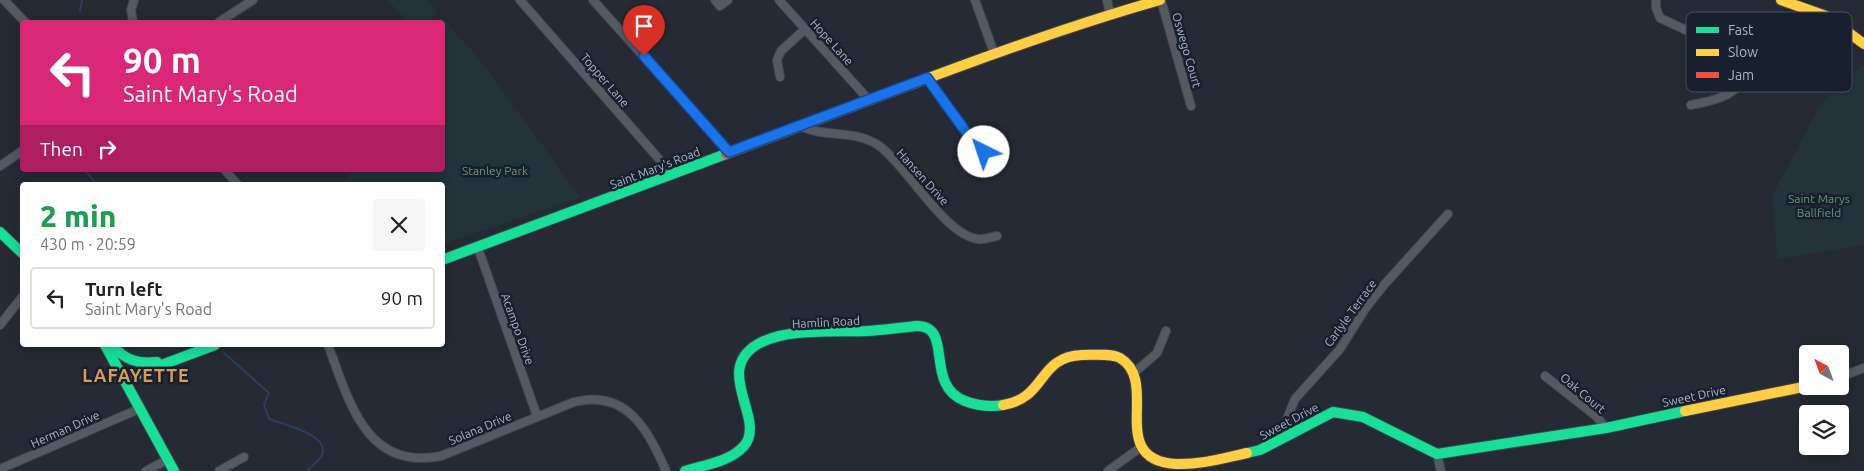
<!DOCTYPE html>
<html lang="en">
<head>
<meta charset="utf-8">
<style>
	:root { --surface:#fff; --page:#f6f6f6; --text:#222; --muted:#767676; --line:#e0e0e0 }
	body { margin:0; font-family:Ubuntu,sans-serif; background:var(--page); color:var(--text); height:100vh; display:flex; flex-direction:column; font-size:19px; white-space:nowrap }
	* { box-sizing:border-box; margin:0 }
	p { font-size:16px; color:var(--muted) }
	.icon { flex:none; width:28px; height:28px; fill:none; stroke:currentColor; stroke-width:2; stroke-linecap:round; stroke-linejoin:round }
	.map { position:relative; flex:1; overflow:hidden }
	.panel { position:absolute; left:20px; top:182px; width:425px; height:165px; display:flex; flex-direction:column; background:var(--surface); border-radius:5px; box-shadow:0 2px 12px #0003 }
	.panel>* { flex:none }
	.hud { position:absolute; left:20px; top:20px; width:425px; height:152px; border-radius:5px; box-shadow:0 2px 12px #0003; background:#db2777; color:#fff; overflow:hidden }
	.needle { width:32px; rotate:319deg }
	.controls { position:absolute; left:1799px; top:345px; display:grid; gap:10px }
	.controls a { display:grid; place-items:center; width:50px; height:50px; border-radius:5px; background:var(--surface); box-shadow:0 2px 12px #0003; font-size:25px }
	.pin { position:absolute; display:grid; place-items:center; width:42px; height:42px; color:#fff; margin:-51px -21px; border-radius:50% 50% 50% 0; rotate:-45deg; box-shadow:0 0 5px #0007 }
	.pin .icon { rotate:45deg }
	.me { position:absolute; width:55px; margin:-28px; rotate:319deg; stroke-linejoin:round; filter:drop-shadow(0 0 4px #0008) }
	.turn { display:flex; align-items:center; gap:18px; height:105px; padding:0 20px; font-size:22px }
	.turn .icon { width:65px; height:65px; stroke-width:2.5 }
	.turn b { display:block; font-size:35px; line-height:42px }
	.then { display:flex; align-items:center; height:48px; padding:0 20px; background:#0003; gap:10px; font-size:19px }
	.round { display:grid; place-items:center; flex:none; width:52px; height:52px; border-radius:5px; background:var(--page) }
	.head { display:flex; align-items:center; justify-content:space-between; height:85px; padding:0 20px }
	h1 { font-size:30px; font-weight:800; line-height:38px; color:#1e9e55 }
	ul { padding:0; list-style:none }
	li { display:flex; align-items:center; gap:15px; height:62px; margin:0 10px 8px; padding:0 10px; border:2px solid var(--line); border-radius:5px }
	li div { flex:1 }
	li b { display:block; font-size:19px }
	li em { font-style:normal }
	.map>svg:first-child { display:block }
	.green { fill:#22343a }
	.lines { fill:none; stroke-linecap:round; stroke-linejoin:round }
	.stream { stroke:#2e3d5d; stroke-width:2 }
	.street-casing { stroke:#41454d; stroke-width:10 }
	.fast-casing { stroke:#41454d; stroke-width:12 }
	.slow-casing { stroke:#41454d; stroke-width:12 }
	.jam-casing { stroke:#41454d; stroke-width:12 }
	.street { stroke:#545962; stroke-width:8 }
	.fast { stroke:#16e098; stroke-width:10 }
	.slow { stroke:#ffcf43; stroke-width:10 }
	.jam { stroke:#f24e42; stroke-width:10 }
	.route-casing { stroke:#114b97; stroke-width:12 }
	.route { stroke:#1a73e8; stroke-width:9 }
	.labels { text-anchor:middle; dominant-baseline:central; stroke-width:5; stroke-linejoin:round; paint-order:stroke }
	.street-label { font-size:12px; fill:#adb5c7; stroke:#181f2f }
	.park-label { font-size:12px; fill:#629974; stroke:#181f2f }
	.district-label { font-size:18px; font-weight:bold; letter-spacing:1px; fill:#dc9a52; stroke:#181f2f }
	.key { fill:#181f2f; stroke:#454c5d; stroke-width:1 }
	.key-label { font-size:14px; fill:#adb5c7 }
</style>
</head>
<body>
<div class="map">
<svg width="1864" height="471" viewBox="0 0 1864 471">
	<rect width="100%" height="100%" fill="#252a34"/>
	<!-- green -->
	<path class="green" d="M388,0H426L438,13L427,22H407Z
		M442,17L480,60L580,197L443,244L442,185H337L355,170H442V22H436Z
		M1864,64V245L1777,259L1773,194L1819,107Z
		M120,345H195C189,347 182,347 176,349C156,354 137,363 120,345Z"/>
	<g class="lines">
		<!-- stream -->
		<path class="stream" d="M80,11L82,0
			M85,170L97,185
			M224,353L269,393L264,405L269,419C281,424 334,435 321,457C318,462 311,466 307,471"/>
		<defs>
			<path id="street" d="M4,0L25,22
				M520,0L673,175
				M593,0L729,152
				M715,0L720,6L728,0
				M779,0L868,99
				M975,0L994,53
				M1107,0L1110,14
				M1161,0L1191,106
				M1656,0V8L1660,18L1718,45L1738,58L1743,71V81C1730,98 1711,101 1691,105
				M133,22L131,10L134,0
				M219,22L253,0
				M780,77L777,60L781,51L805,29
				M927,78L966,132L984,152
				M800,126C825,138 854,129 878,145C906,164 944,235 978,239C984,240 991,237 997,236
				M0,166L22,151
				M225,170L238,185
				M478,248L537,416
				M0,325L22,297
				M328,345C349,400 365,471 441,456L574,402C627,389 648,430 666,471
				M1135,372L1157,353L1166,331
				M1545,376L1596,416L1606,428
				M1840,377L1864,368
				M1290,433L1287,419L1295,399L1340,349L1365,309L1384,285L1448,214
				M1437,454L1441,471
				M0,469L139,409
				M146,471L167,460
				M219,471L244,457
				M1108,471L1141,447"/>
			<path id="fast" d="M0,232L22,253
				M442,260L726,154
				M105,345L174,471
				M112,345C125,360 137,364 157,362
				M124,379L215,345
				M1247,453L1260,450L1333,412L1363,417L1437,454L1606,428L1685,411
				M685,471C704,465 730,462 744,446C767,419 712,371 758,344C786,328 835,332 867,331C884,330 900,328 916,326C955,325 923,385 965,401C978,406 990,407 1003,405"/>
			<path id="slow" d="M1781,0L1826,16L1864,44
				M910,85C992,54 1075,24 1160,0
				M1003,405C1047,398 1037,357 1082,355C1092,355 1111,353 1120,358C1161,382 1105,460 1176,464C1200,465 1224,458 1247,453
				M1685,411L1808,386"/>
			<path id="jam" d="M726,154L910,85"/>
		</defs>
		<!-- street casing -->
		<use href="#street" class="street-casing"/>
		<!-- fast casing -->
		<use href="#fast" class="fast-casing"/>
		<!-- slow casing -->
		<use href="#slow" class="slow-casing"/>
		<!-- jam casing -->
		<use href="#jam" class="jam-casing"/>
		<!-- street -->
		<use href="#street" class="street"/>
		<!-- fast -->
		<use href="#fast" class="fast"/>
		<!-- slow -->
		<use href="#slow" class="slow"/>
		<!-- jam -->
		<use href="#jam" class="jam"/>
	</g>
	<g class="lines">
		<defs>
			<path id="route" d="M644,56L729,152L927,78L966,132L984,152"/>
		</defs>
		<!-- route casing -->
		<use href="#route" class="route-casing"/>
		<!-- route -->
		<use href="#route" class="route"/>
	</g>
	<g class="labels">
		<!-- street labels -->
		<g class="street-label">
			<text transform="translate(832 42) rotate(48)">Hope Lane</text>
			<text transform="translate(1187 50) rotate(74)">Oswego Court</text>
			<text transform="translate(605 80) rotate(49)">Topper Lane</text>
			<text transform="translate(655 168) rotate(-21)">Saint Mary's Road</text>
			<text transform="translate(923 177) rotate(48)">Hansen Drive</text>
			<text transform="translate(1350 313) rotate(-54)">Carlyle Terrace</text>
			<text transform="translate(826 322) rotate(-3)">Hamlin Road</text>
			<text transform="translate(518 329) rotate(70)">Acampo Drive</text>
			<text transform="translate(1583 393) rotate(40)">Oak Court</text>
			<text transform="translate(1694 396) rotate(-12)">Sweet Drive</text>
			<text transform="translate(1289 421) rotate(-28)">Sweet Drive</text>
			<text transform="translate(480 428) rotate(-23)">Solana Drive</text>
			<text transform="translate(65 429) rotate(-24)">Herman Drive</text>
		</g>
		<!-- park labels -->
		<g class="park-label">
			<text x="495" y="170">Stanley Park</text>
			<text x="1819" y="198">Saint Marys<tspan x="1819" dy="14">Ballfield</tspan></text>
		</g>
		<!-- district labels -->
		<g class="district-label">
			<text x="136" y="375">LAFAYETTE</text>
		</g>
	</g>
	<!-- legend -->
	<rect x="1686" y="12" width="166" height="80" rx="8" class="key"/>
	<rect x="1696" y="27" width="23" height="6" fill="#16e098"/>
	<rect x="1696" y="49" width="23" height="7" fill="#ffcf43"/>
	<rect x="1696" y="72" width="23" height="6" fill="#f24e42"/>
	<g class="key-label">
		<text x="1728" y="35">Fast</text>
		<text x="1728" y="57">Slow</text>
		<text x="1728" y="80">Jam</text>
	</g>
</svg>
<div class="controls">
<a><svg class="needle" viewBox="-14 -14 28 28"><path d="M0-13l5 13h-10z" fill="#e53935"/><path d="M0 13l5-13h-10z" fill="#767676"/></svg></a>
<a><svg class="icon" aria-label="layers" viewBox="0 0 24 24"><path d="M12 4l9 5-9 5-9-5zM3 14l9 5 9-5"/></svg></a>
</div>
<div class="pin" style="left:644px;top:56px;background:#d93025"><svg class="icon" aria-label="arrive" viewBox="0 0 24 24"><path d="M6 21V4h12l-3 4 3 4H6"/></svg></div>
<svg class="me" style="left:984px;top:152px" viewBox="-20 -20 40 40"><circle r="19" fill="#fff"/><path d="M0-13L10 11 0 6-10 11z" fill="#1a73e8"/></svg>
<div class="hud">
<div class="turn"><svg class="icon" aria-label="left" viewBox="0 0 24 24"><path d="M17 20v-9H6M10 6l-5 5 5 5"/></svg><div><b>90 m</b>Saint Mary's Road</div></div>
<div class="then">Then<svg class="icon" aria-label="right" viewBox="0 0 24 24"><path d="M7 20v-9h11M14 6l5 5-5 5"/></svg></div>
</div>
<section class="panel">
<div class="head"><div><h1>2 min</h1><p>430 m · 20:59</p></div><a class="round"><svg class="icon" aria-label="close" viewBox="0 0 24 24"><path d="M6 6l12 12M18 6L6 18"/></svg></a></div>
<ul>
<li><svg class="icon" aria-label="left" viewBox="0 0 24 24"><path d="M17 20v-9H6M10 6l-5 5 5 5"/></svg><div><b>Turn left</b><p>Saint Mary's Road</p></div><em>90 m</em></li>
</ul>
</section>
</div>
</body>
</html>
